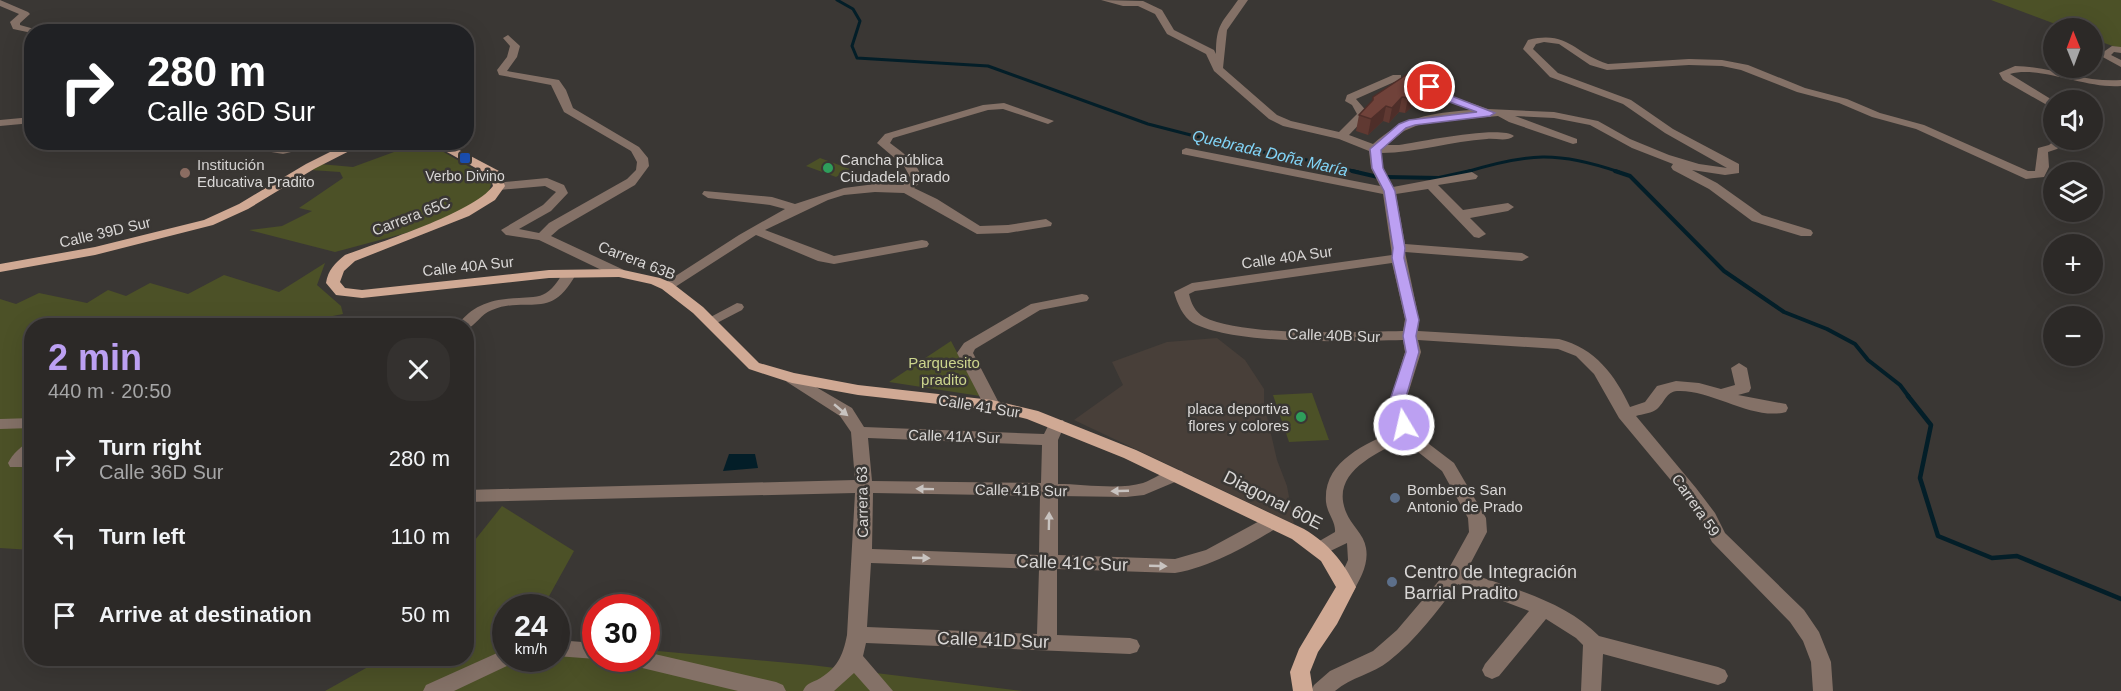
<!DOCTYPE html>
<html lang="en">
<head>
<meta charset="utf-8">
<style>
	:root { --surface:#2c2927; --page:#34312f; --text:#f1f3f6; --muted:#a6a6a7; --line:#484544; --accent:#bca0f2 }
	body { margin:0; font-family:Helvetica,sans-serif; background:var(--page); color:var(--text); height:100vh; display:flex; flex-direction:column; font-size:22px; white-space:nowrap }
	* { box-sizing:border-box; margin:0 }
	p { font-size:20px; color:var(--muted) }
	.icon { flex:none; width:33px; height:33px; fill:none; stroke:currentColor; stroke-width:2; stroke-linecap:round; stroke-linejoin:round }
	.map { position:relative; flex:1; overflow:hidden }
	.drawer { position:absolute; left:24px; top:318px; width:450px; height:348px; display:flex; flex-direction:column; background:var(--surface); border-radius:24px; box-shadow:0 6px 24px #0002,0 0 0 2px var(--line) }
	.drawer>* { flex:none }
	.top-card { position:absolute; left:24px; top:24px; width:450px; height:126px; border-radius:24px; box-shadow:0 6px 24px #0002,0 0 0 2px var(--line); background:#202124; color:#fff; overflow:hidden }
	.needle { width:39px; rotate:359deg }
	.tools { position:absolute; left:2043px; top:18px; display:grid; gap:12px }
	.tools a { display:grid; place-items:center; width:60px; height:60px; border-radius:50%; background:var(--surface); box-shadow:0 6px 24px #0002,0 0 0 2px var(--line); font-size:30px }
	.speed { position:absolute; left:492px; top:594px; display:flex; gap:12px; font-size:30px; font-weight:700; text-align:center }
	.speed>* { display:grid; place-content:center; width:78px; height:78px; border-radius:50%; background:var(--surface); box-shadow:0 6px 24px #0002,0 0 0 2px var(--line); line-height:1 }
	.speed small { font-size:15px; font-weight:400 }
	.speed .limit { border:9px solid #d22; background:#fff; color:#111 }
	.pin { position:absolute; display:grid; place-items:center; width:51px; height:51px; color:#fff; margin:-26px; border:3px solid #fff; border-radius:50%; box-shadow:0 2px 6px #0007 }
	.me { position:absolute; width:66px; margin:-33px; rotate:351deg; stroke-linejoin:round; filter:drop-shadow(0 0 4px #0008) }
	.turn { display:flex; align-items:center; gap:21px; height:126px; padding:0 24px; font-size:27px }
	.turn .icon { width:78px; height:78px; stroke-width:2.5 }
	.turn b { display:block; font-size:42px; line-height:51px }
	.round { display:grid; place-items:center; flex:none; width:63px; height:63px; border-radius:24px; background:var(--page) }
	.overview { display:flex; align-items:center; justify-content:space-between; height:102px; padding:0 24px }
	h1 { font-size:36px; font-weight:800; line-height:45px; color:var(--accent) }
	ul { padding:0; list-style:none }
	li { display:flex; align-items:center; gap:18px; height:78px; padding:0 24px }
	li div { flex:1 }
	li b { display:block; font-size:22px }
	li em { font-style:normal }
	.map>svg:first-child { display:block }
	.built { fill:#483f39 }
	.green { fill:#4c5127 }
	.water { fill:#031e28 }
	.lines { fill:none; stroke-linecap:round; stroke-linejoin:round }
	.stream-far2 { stroke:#031e28; stroke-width:3 }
	.stream-far1 { stroke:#031e28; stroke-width:4 }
	.stream { stroke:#031e28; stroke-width:4.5 }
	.minor { fill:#847167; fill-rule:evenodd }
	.major { fill:#d0a994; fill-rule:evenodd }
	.wall { fill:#603932 }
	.shaded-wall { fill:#4e2e29 }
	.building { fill:#70423a; stroke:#4e2e29; stroke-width:1.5 }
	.oneway { fill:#c8c3c0 }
	.route { fill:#bca0f2; stroke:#7a689d; stroke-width:1.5 }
	.transit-dot { fill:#1a4fb4; stroke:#3a3734; stroke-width:2 }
	.leisure-dot { fill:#2e9e5b; stroke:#3a3734; stroke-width:2 }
	.education-dot { fill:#8d6e63; stroke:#3a3734; stroke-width:2 }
	.service-dot { fill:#5c6f8a; stroke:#3a3734; stroke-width:2 }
	.labels { text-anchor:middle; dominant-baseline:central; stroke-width:5; stroke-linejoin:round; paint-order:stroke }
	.far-poi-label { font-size:14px; fill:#d9d7d6; stroke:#3a3734 }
	.poi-label { font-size:15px; fill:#d9d7d6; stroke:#3a3734; text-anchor:start }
	.street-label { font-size:15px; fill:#d9d7d6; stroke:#3a3734 }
	.park-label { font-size:15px; fill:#ccd58d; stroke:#3a3734 }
	.water-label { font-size:16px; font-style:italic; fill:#82d5f8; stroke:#3a3734 }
	.near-street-label { font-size:18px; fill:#d9d7d6; stroke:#3a3734 }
	.near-poi-label { font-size:18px; fill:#d9d7d6; stroke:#3a3734; text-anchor:start }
</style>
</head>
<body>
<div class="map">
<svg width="2121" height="691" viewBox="0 0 2121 691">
	<rect width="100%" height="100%" fill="#3a3734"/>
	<!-- built -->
	<path class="built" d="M1217,338L1245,360L1264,389V404L1277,460L1287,486L1294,524L1074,420L1123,385L1112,362L1167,342Z"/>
	<!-- green -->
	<path class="green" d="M1991,0H2121V49L2093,39L2092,28H2066Z
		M428,143L492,180L488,195L459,213L406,233L335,252L249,230L282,226L312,211L299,208L343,178L340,172L311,170L320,164L353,167L394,152L417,148Z
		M820,158L850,169L836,177L806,166Z
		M325,263L317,285L341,306L343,314L282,326H32L31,550L0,548V299L16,304L39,293L87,303L108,290L126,296L150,283L188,294L224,275L279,292Z
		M951,341L980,396L889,382Z
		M1312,393L1329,440L1289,442L1273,395Z
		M502,506L574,551L543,607L506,608V658H556L557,641L596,658H646L647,650L811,665L1023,691H325L375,663L379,659L466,658L467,550Z"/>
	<!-- water -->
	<path class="water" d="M729,454H755L758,468L723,471Z"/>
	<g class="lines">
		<!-- stream-far2 -->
		<path class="stream-far2" d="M837,0L853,9L860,21L852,46L857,58L988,66L1148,124L1245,149L1298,158L1358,172
			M1466,172C1528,153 1558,151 1619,172"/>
		<!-- stream-far1 -->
		<path class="stream-far1" d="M1352,171L1378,177
			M1615,171L1630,176L1724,271L1784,312L1827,329L1855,344L1868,360L1900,385L1909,397
			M1385,177L1439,178L1471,171"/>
		<!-- stream -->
		<path class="stream" d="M1908,396L1931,425L1920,478L1938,536L1992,558L2017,556L2121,599"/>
		<!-- minor -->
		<path class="minor" d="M0,0L28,12L30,14L20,23V25L45,32L32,33L13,29L10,22L19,14L0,6Z
			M1101,0L1143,1L1162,10L1174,30L1214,50L1216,54C1216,24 1222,23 1238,0H1248L1227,30L1223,68L1277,115L1291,121L1339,132L1357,114L1352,105L1345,101L1347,95L1393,75H1401V79L1356,99L1369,114L1349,135L1373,144C1403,117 1431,113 1471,110L1446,101L1426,89V85L1430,84L1454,97L1488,109L1554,112L1598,121L1630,139L1669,155L1699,164L1727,168L1665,133L1623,104L1550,77L1523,49L1528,40C1569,30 1574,54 1608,64L1689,59L1722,60L1748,65L1805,88L1847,99L1880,113L1924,125L2028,171H2035L2038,148L2049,145L2055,140H2066L2057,149L2048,152L2049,167L2044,177L2026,179L1916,129L1872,117L1839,103L1797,92L1741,70L1722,66L1689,65L1607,70L1590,65L1559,44L1544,42L1536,44L1533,49L1558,73L1631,100L1673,129L1739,164V173L1725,175L1692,170L1717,183L1762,215L1811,230L1813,233L1811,236H1801L1752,221L1709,189L1673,170L1671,167L1673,164L1632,148L1590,125L1554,118L1515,116L1577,139V143L1573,144L1509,122L1498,116L1423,123L1404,131L1386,145H1399C1420,142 1500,125 1514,136C1507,142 1496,138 1487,139C1452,141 1417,153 1381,153L1383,168L1393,187L1472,172L1478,176L1476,179L1438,185L1463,210L1508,203L1514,207L1508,211L1470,218L1486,234L1479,238L1474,237L1428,189L1396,194L1405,244L1522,253L1529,257L1522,261L1405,252L1419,319L1418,331L1559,339C1595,348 1615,375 1630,407L1645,402L1657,386L1676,381L1699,383L1721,389L1735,385L1731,368L1739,363L1747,368L1751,388L1749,392L1738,395L1786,404L1788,408L1786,412C1753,421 1711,389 1677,391C1666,392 1665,402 1657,409C1653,413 1642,414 1636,416L1696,488L1715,513L1725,533L1804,610L1819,632L1831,662L1833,691H1813L1811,662L1803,641L1790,622L1712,542L1701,521L1684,496L1619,418L1594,374L1576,356L1558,349L1418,340L1421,352L1407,397L1412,431L1454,463L1486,518L1487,532L1466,572C1511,588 1565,601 1599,636L1718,667L1725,670L1728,676L1725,682L1718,685L1603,654L1601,691H1581L1583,645L1576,638L1546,619L1499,676L1492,679L1485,676L1482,670L1485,664L1529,611L1458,584C1437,611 1416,640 1389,661C1373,674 1351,677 1335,691H1311L1314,685L1330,671L1373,651L1397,630L1448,570L1469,532L1468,518L1442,471L1403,440C1375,454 1330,473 1346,512C1351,525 1364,534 1366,548C1369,564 1360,579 1353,592L1346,594L1339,592L1336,587L1348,560L1347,543L1322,555L1316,553L1313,548L1316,543L1335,532C1336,522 1327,513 1326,502C1323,461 1365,445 1395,430L1391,397L1405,352L1403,340C1352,341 1237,346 1193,323C1183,317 1177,303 1174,292L1192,283L1392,255L1383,194L1182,154V150L1186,148L1380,186L1371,168L1369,151L1339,139L1283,126L1269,119L1214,71L1206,54L1167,34L1155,14L1138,6H1123ZM1392,263L1405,319L1403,331C1356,332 1243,337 1204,317C1195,312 1191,303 1189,294L1195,291Z
			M508,35L520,46L517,57L507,71L559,80L566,90L573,108L639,147L648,158L649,166L635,185L559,229L551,236L624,270L626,273L624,276H614L539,240L506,235L501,230L543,205L556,192L545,186L499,190L495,189L493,186L495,183L547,178L564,185L568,193L551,211L519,229L539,233L549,223L627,179L636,170L637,162L631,151L564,112L551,85L499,75L497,70L507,57L510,46L503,38Z
			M2112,46L2121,47V53L2114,52L2111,55L2121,60V67L2099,55Z
			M2015,66C2051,66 2085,83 2121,80V86C2086,89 2039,65 2010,74L2054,101V109L2003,80L1999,73Z
			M1004,103L1054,121L1048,124L1003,109L988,110L893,138L890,143C903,153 918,163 923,180L914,188L937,199L980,226L1008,225L1046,219L1052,223L1051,226L1008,233L977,234L904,193L875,192L844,195L828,200L765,230L834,256L922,240L927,241L929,244L927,247L834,264L818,261L756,235L672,289L667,290L660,286L739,235L785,209L770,205L708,198L702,194L704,191L772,197L795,204L844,188L875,184L903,185L911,179L904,166L877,143L885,134L983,105Z
			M32,117V123L0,126V120Z
			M227,142H257L283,146L305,142H331L283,154L232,145Z
			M569,270L576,274C550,322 529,295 492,310C481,314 476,325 466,330V326H457C473,304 493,299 519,298C528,297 539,298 546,293C555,287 559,279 564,271Z
			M1082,294L1087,295L1089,298L1087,301L1040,310L975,349L973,353L1000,405L998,409H986L957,353L964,343L1031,304Z
			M737,303L742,304L744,307L742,310L715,324H705L703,321Z
			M792,373L852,408L864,427L1044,434L1051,420H1063L1065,424L1058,440V484C1082,484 1120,490 1143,483C1155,479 1168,467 1182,471L1185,475L1182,479L1144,495L1126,497L1058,496V555L1175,559L1206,550L1265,518L1271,516L1277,518L1280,523L1277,528C1244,547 1213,566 1175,573L1057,569V635L1130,638L1137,640L1140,646L1137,652L1130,654L866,643L863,656L893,691H870L854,673L834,691H803C806,684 810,683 817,680C837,669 843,656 847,635L855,493L466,502V490L855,480L851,432L840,416L787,382L784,378L787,374ZM868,438L1042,445L1041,483L872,481ZM873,493L1040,496L1039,555L872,549ZM871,563L1039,569L1037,634L867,627Z
			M32,418V428L0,429V419Z
			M32,441V458L22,467H10L8,463C12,455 22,444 32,441Z
			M556,640L596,643V658H598L596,659L556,656Z
			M506,649V658H515L513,663L454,691H423L426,685Z
			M646,652L776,682L783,685L786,691H738L634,666L627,664L624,658H646Z"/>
		<!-- major -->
		<path class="major" d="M350,142H367L314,169L248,209L213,225L95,255L0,272V264L95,247L204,220L239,204L306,164Z
			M429,142H444L499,171L505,186L495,200L469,216L355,261L344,271L340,282L345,288L362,290L549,270L619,269L660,278L672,283L703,307L759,363L794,373L858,385L992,400L1038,411L1136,450L1304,529C1329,544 1343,561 1356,587L1337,624L1318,652L1310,672L1313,691H1293L1290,672L1299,649L1336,587L1321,561L1292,539L1124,458L1027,419L992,410L858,395L792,383L749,369L693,313L662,289L651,284L619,277L549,278L362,298L336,295L326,283C328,270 335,263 345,255C380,242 473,213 493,186L490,176Z"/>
	</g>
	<!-- wall -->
	<path class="wall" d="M1426,95L1405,113L1399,112L1389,123L1383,121L1368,135L1356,131L1359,115L1372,102L1373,97Z"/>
	<!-- shaded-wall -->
	<path class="shaded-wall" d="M1430,80L1426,95L1405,113L1408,98Z
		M1402,97L1399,112L1389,123L1392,108Z
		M1386,106L1383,121L1368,135L1371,119Z"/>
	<!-- building -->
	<path class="building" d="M1409,73L1430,80L1408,98L1402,97L1392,108L1386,106L1371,119L1359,115L1373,100V97Z"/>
	<!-- one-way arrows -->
	<defs><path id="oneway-solid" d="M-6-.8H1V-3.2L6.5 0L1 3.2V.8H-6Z" transform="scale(1.5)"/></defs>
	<g class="oneway">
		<use href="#oneway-solid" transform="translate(841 410) rotate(40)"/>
		<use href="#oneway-solid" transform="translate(925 489) rotate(-179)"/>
		<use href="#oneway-solid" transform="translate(1120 491) rotate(178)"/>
		<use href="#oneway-solid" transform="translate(1049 521) rotate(-89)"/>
		<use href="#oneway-solid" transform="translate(921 558) rotate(2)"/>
		<use href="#oneway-solid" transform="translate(1158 566) rotate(2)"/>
	</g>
	<!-- route -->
	<path class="route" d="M1426,84H1433L1454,97L1495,113L1490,116L1415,125L1406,128L1381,150L1383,168L1395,191L1405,248L1404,258L1419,320L1416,336L1419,352L1406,397L1411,425L1404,430L1396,425L1391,397L1406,352L1403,336L1406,320L1392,258L1393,248L1384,191L1372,168L1370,149L1399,124L1409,120L1477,112L1447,101L1426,89Z"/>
	<!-- markers -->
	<rect class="transit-dot" x="459" y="152" width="12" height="12" rx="3"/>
	<g class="leisure-dot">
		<circle cx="828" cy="168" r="6"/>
		<circle cx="1301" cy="417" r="6"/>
	</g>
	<circle class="education-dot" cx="185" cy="173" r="6"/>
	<g class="service-dot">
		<circle cx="1395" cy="498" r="6"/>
		<circle cx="1392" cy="582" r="6"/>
	</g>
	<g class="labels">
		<!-- far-poi labels -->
		<g class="far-poi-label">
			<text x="465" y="176">Verbo Divino</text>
		</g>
		<!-- poi labels -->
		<g class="poi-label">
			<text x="840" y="159">Cancha pública<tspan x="840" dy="17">Ciudadela prado</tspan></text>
			<text x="197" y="164">Institución<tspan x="197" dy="17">Educativa Pradito</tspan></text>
			<text x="1289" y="408" text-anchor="end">placa deportiva<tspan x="1289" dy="17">flores y colores</tspan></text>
			<text x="1407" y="489">Bomberos San<tspan x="1407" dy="17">Antonio de Prado</tspan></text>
		</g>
		<!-- street labels -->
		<g class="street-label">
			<text transform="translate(411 216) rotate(-21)">Carrera 65C</text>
			<text transform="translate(105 232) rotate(-13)">Calle 39D Sur</text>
			<text transform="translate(1287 257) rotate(-8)">Calle 40A Sur</text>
			<text transform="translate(637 260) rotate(21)">Carrera 63B</text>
			<text transform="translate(468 266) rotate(-6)">Calle 40A Sur</text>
			<text transform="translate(1334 335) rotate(2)">Calle 40B Sur</text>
			<text transform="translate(979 406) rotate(9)">Calle 41 Sur</text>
			<text transform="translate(954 436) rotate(2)">Calle 41A Sur</text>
			<text transform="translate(1021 490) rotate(1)">Calle 41B Sur</text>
			<text transform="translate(862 502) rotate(-91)">Carrera 63</text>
			<text transform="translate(1696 505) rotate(55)">Carrera 59</text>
		</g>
		<!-- park labels -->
		<g class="park-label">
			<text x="944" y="362">Parquesito<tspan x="944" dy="17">pradito</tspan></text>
		</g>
		<!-- water labels -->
		<g class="water-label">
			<text transform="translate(1270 153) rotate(13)">Quebrada Doña María</text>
		</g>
		<!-- near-street labels -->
		<g class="near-street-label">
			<text transform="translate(1273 500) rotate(27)">Diagonal 60E</text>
			<text transform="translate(1072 563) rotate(2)">Calle 41C Sur</text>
			<text transform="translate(993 640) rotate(2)">Calle 41D Sur</text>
		</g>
		<!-- near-poi labels -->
		<g class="near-poi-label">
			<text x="1404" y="572">Centro de Integración<tspan x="1404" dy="21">Barrial Pradito</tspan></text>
		</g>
	</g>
</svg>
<div class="tools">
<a><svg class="needle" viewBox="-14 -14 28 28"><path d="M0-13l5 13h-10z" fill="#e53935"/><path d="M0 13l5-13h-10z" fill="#a6a6a7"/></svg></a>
<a><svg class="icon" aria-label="sound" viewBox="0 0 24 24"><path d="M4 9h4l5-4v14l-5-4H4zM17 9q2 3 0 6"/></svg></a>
<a><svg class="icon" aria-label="layers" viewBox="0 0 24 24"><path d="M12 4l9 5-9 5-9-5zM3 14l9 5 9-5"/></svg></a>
<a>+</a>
<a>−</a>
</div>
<div class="speed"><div>24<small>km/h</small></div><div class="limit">30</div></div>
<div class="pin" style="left:1430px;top:87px;background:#d93025"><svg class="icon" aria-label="arrive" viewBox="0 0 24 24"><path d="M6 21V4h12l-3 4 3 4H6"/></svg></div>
<svg class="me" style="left:1404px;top:425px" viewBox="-20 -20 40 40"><circle r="17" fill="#bca0f2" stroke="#fff" stroke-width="3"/><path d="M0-11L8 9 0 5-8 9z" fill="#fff"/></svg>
<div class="top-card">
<div class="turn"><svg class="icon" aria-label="right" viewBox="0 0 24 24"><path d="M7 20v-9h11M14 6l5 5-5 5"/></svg><div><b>280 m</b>Calle 36D Sur</div></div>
</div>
<section class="drawer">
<div class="overview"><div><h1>2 min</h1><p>440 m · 20:50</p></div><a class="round"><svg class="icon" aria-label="close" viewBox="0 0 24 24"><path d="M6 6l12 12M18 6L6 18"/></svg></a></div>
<ul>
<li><svg class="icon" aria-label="right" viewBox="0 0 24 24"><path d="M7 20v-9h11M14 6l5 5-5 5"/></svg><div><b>Turn right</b><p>Calle 36D Sur</p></div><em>280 m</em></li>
<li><svg class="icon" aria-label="left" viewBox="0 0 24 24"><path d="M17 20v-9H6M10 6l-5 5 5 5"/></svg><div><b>Turn left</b></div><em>110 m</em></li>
<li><svg class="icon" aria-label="arrive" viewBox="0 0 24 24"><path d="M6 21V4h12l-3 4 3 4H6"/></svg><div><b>Arrive at destination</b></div><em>50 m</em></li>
</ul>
</section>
</div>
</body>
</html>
